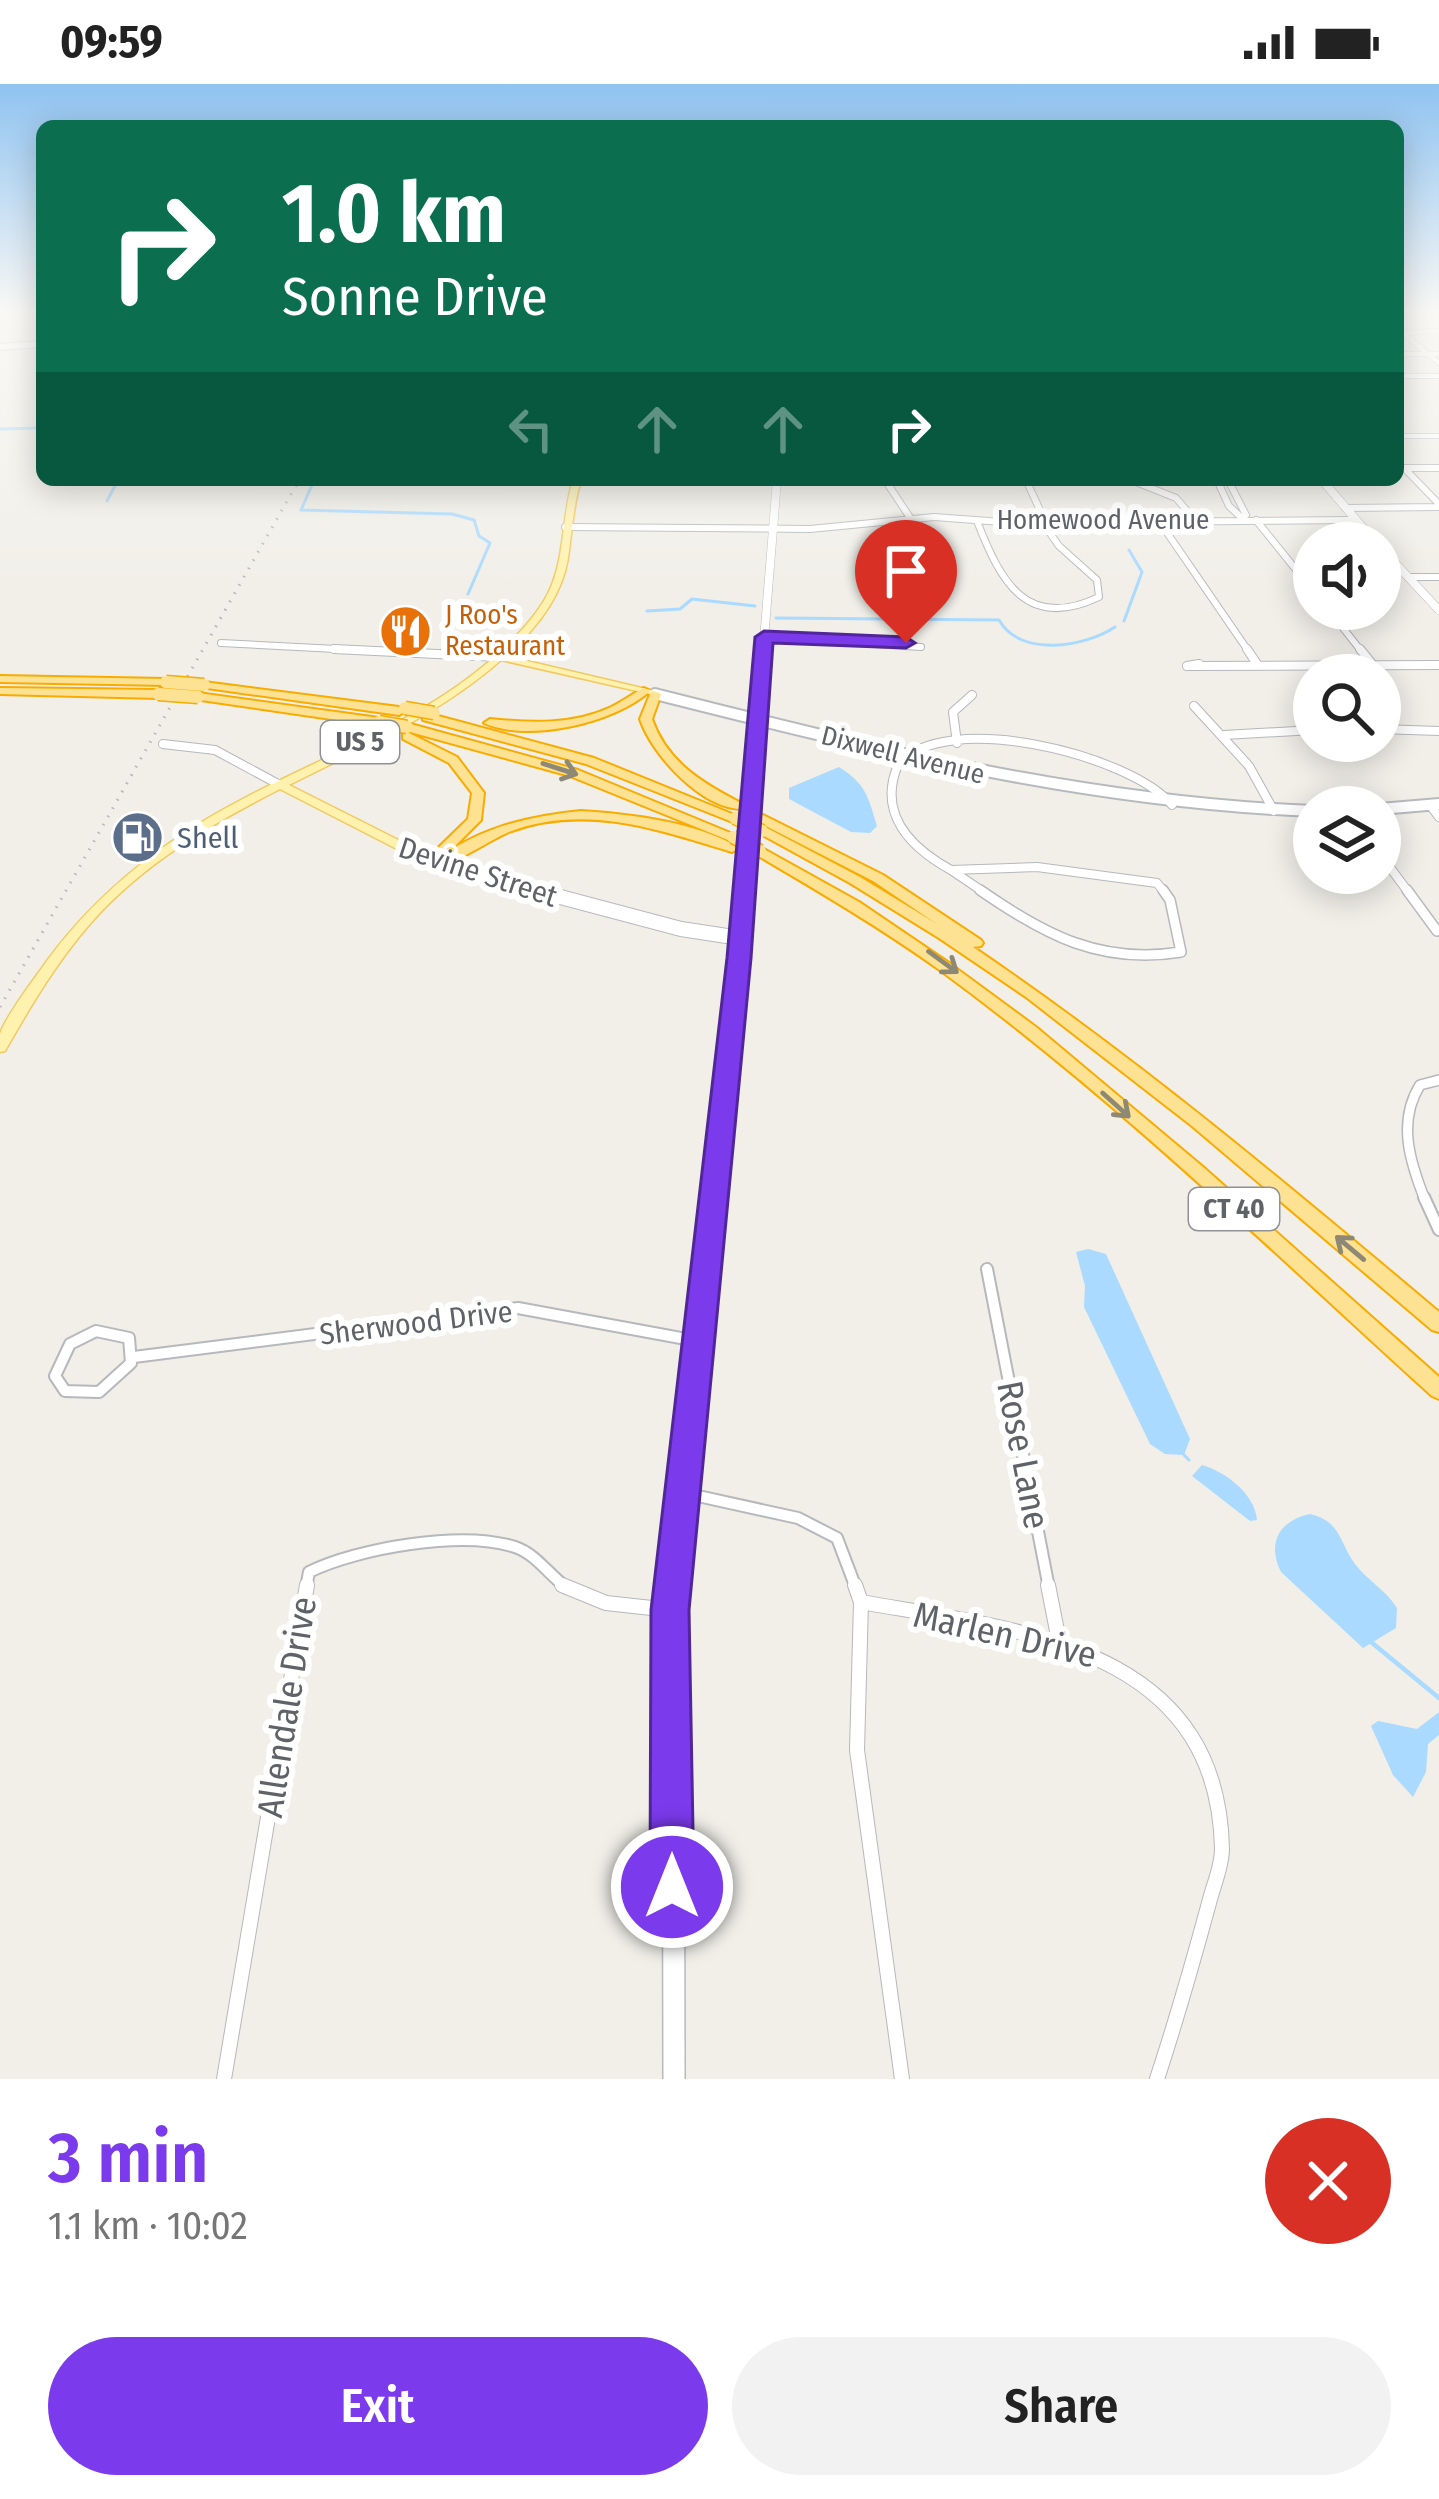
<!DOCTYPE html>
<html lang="en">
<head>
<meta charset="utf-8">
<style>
	:root { --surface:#fff; --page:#f2f2f2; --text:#222; --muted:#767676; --accent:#7c3aed }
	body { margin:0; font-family:"Fira Sans Condensed",sans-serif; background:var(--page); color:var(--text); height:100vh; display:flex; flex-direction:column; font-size:45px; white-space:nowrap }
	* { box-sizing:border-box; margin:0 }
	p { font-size:39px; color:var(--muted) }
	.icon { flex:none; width:66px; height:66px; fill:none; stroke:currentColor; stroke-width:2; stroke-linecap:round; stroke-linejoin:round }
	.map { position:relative; height:1995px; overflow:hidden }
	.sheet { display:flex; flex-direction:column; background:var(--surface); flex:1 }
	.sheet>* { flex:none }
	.top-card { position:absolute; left:36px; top:36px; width:1368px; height:366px; border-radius:18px; box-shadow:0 6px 30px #0003; background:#0b6e4f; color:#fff; overflow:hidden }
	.buttons { position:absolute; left:1293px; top:438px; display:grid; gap:24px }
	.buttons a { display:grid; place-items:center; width:108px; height:108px; border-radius:50%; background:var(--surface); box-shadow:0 6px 30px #0003; font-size:60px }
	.pin { position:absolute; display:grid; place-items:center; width:102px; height:102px; color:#fff; margin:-123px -51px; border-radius:50% 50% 50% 0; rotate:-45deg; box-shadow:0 0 12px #0007 }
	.pin .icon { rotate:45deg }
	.me { position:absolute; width:132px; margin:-66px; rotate:0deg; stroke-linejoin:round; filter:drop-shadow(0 0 9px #0008) }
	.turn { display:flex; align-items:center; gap:42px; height:252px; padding:0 48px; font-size:54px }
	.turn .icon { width:156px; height:156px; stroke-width:2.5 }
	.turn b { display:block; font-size:84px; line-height:102px }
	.lanes { display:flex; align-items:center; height:114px; padding:0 48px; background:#0003; justify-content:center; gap:60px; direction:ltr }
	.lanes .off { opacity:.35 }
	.round { display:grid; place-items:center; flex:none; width:126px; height:126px; border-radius:63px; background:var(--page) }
	.summary { display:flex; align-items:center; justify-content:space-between; height:204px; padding:0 48px }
	h1 { font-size:72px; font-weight:600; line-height:90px; color:var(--accent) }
	.button { display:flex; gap:24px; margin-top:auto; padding:24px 48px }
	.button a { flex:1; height:138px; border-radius:72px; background:var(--accent); color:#fff; font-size:48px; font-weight:600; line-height:138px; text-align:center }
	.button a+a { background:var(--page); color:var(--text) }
	.status { display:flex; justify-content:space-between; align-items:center; height:84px; padding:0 60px; background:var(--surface); direction:ltr }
	.status svg { height:33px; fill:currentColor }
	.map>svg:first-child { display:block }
	.water { fill:#aadaff }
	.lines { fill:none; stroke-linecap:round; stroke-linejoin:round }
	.stream-far1 { stroke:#aadaff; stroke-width:3 }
	.stream { stroke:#aadaff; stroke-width:4.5 }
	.minor-far5-casing { stroke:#b5b8bc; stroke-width:6 }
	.minor-far4-casing { stroke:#b5b8bc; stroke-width:8 }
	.minor-far3-casing { stroke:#b5b8bc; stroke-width:10 }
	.minor-far2-casing { stroke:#b5b8bc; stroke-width:12 }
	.minor-far1-casing { stroke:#b5b8bc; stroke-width:14 }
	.minor-casing { stroke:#b5b8bc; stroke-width:16 }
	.tertiary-casing { stroke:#b5b8bc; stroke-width:8 }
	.secondary-far4-casing { stroke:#b6babf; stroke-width:9 }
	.secondary-far3-casing { stroke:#b6babf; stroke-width:14 }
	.secondary-far2-casing { stroke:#b6babf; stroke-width:16 }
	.secondary-far1-casing { stroke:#b6babf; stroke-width:20 }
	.secondary-casing { stroke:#b6babf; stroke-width:24 }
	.primary-casing { stroke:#f2c960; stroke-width:3 }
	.motorway-casing { stroke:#f9ab00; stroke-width:4 }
	.minor-far5 { stroke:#fff; stroke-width:4.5 }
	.minor-far4 { stroke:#fff; stroke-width:6 }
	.minor-far3 { stroke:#fff; stroke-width:8 }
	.minor-far2 { stroke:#fff; stroke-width:9 }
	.minor-far1 { stroke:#fff; stroke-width:10 }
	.minor { stroke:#fff; stroke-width:14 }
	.tertiary { stroke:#fff; stroke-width:6 }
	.secondary-far4 { stroke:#fff; stroke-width:8 }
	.secondary-far3 { stroke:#fff; stroke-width:10 }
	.secondary-far2 { stroke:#fff; stroke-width:14 }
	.secondary-far1 { stroke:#fff; stroke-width:16 }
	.secondary { stroke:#fff; stroke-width:21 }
	.primary { fill:#fff2af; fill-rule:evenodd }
	.motorway { fill:#fde293; fill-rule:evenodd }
	.rail { stroke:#b6b7b8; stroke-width:3; stroke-dasharray:1.5 8; stroke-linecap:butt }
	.motorway-bridge-casing { stroke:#f9ab00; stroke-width:15; stroke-linecap:butt }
	.motorway-bridge { stroke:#fde293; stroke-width:12 }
	.oneway { stroke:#8e8975 }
	.route { fill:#7c3aed; stroke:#51269a; stroke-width:3 }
	.labels { text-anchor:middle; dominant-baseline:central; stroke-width:12; stroke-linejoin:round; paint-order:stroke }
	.far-street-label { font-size:27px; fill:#5f6368; stroke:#fff }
	.far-food-label { font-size:27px; fill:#c56008; stroke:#fff; text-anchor:start }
	.shield { fill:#fff; stroke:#8f9295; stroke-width:3 }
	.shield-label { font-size:27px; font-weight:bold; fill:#5f6368 }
	.service-label { font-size:30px; fill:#4e5e75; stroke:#fff; text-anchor:start }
	.street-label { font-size:30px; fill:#5f6368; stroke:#fff }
	.near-street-label { font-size:36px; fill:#5f6368; stroke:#fff }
</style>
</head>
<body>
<div class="status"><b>09:59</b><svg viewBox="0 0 49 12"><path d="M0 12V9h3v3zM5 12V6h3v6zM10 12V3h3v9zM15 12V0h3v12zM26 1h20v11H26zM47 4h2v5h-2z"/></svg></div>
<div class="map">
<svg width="1439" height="1995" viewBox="0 0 1439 1995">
	<rect width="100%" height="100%" fill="#f1efe8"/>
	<!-- water -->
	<path class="water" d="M839,683C866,700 868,712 877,742L870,749L851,748L789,715V704Z
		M1088,1165L1106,1170L1190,1355L1184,1371L1165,1370L1150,1360L1084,1223L1085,1202L1076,1168Z
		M1202,1381C1226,1388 1255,1410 1257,1436L1250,1437L1192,1392Z
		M1310,1430C1341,1437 1339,1458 1355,1480C1367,1496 1385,1505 1397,1524L1396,1544L1363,1564L1281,1488C1267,1460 1278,1437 1310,1430Z
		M1439,1628V1651L1428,1660L1426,1688L1413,1713L1393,1691L1371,1642L1378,1637L1417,1645Z"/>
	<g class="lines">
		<!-- stream-far1 -->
		<path class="stream-far1" d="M0,345L42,344
			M300,399L312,401L301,426L452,430L474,436L479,452L490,459L468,510
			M107,417L118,396
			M647,527L680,525L692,515L755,522
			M776,534L999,536C1021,574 1085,563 1115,543
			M1124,537L1142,488L1129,466
			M1184,1371L1189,1376"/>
		<!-- stream -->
		<path class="stream" d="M1371,1558L1439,1614"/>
		<defs>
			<path id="minor-far5" d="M1398,229L1439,228
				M1398,245L1439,279
				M1402,249L1439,247
				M1398,270H1439
				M1398,292H1439
				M1398,352H1439"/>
			<path id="minor-far4" d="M1439,384H1404L1439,420
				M668,396H698
				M885,396L911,435
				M1026,396L1046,439
				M1131,396L1176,414L1195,436
				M1217,396L1229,422L1243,435
				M1228,396L1246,431
				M1345,424L1439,423
				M1256,436L1314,508
				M977,437C1001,499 1027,547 1099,513L1097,496L1059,462L1043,439
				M1159,437L1249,568
				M565,443L810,445L934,433L1016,439L1355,436
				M1408,493H1439
				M1328,525L1362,568
				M764,553L921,563
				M221,559L394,568"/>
			<path id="minor-far3" d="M334,565L499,573
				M1247,565L1257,580
				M1360,565L1373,581
				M1199,580L1187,582L1439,581
				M1194,622L1249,682L1274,727
				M1380,645L1439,647
				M1224,651L1314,646
				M957,659L953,628L972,611
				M163,660L215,666L278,700
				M1430,721L1439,733
				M1380,770L1409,809
				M951,786C911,764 877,730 898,681C944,624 1131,671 1172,721
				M985,809L951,786L1037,783L1157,799L1165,809"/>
			<path id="minor-far2" d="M980,806C1045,851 1101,881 1181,868L1170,816L1163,806
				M1407,806L1437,847
				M1425,1116C1410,1078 1397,1038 1420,1001L1439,996"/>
			<path id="minor-far1" d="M1424,1113L1439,1146
				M987,1185L1049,1504
				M96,1247L129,1254L131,1279L99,1308L65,1307L55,1292L70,1260Z
				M134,1273L518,1224L697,1257
				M680,1408L798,1434L837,1454L856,1504
				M306,1504L309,1488C358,1464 462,1446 515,1463C536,1470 549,1491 567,1504"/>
			<path id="minor" d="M562,1501L606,1519L670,1526
				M855,1501L861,1518L857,1666L902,1995
				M1048,1501L1059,1557
				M861,1518C1017,1546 1218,1561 1222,1765C1222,1783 1213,1802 1209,1819C1193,1878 1176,1937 1157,1995
				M224,1995L307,1501"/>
			<path id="tertiary" d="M0,263L42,260"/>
			<path id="secondary-far4" d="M1322,396L1376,459
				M1380,463L1439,526
				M763,568L777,396"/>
			<path id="secondary-far3" d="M655,610C873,665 1088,719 1314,727
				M1380,725L1439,720
				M438,781L545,809
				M744,809L764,565"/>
			<path id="secondary-far2" d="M534,806L681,845L740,854
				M713,1116L744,806"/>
			<path id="secondary-far1" d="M672,1504L714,1113"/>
			<path id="secondary" d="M673,1501L674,1995"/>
			<path id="primary" d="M573,396H581C573,422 572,447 568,474C562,513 535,546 506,572L659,608V612L501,576C439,631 362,664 289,701L442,778V784H434L280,705C209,741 141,781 89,841C56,879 30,923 5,967L0,968C0,967 0,951 0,950C5,934 29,902 39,888C91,813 159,759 239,717C330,668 439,632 513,555C527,541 543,522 551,503C565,470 562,431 573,396Z"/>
			<path id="motorway" d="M0,592L166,595L172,598L166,601L0,598Z
				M204,598L399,623L405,627L399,631L200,603L198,601Z
				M0,604L158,606L164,610L158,614L0,610Z
				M644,604L650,607C615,639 527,659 484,639L490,635C530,639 572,641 609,624C622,618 632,610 644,604Z
				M651,608L661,610L652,635C667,678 702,699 741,719V725C701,724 652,671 640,635Z
				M198,609L379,634L385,638L379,642L194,615V611Z
				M427,629L594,674L742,734L735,738L730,737L586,680L423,636V630Z
				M407,639L578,686L740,753L738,756H728L570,692L403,646V640Z
				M407,648L457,673L484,709L481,736L448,769H438L436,766L468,735L472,709L449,679L403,655V649Z
				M581,727C630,730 698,738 739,764L732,768C659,746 585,719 509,748C490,756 448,784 433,784L431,781C473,745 528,732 581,727Z
				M763,731L883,791L981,856L983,859L981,862L973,863C1137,974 1288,1101 1439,1228V1248L1432,1246L1192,1042L1026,913L939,854L850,799L755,747L757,744H767L860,793L937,840L873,797L758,738V732Z
				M760,763L859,818L949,879L1036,943L1203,1083L1439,1293V1315L1432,1312C1272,1167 1116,1015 941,887C881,844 818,807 755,770V764Z"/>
		</defs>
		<!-- minor-far5 casing -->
		<use href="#minor-far5" class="minor-far5-casing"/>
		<!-- minor-far4 casing -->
		<use href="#minor-far4" class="minor-far4-casing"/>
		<!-- minor-far3 casing -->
		<use href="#minor-far3" class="minor-far3-casing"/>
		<!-- minor-far2 casing -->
		<use href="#minor-far2" class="minor-far2-casing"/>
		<!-- minor-far1 casing -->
		<use href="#minor-far1" class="minor-far1-casing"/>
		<!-- minor casing -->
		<use href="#minor" class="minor-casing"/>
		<!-- tertiary casing -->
		<use href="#tertiary" class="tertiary-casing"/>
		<!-- secondary-far4 casing -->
		<use href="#secondary-far4" class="secondary-far4-casing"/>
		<!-- secondary-far3 casing -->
		<use href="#secondary-far3" class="secondary-far3-casing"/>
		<!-- secondary-far2 casing -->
		<use href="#secondary-far2" class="secondary-far2-casing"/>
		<!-- secondary-far1 casing -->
		<use href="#secondary-far1" class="secondary-far1-casing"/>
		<!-- secondary casing -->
		<use href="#secondary" class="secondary-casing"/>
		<!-- primary casing -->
		<use href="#primary" class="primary-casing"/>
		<!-- motorway casing -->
		<use href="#motorway" class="motorway-casing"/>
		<!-- minor-far5 -->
		<use href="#minor-far5" class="minor-far5"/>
		<!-- minor-far4 -->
		<use href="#minor-far4" class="minor-far4"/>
		<!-- minor-far3 -->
		<use href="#minor-far3" class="minor-far3"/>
		<!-- minor-far2 -->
		<use href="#minor-far2" class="minor-far2"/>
		<!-- minor-far1 -->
		<use href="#minor-far1" class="minor-far1"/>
		<!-- minor -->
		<use href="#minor" class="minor"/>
		<!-- tertiary -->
		<use href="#tertiary" class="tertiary"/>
		<!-- secondary-far4 -->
		<use href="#secondary-far4" class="secondary-far4"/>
		<!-- secondary-far3 -->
		<use href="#secondary-far3" class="secondary-far3"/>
		<!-- secondary-far2 -->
		<use href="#secondary-far2" class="secondary-far2"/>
		<!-- secondary-far1 -->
		<use href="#secondary-far1" class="secondary-far1"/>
		<!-- secondary -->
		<use href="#secondary" class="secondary"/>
		<!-- primary -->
		<use href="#primary" class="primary"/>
		<!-- motorway -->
		<use href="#motorway" class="motorway"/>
		<!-- rail -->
		<path class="rail" d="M0,923L299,396"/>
		<defs>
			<path id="motorway-bridge" d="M166,598L204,601
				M158,610L198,613
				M405,624L434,629
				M379,638L407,643
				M735,734L762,747
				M733,753L760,767"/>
		</defs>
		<!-- motorway-bridge casing -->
		<use href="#motorway-bridge" class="motorway-bridge-casing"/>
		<!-- motorway-bridge -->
		<use href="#motorway-bridge" class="motorway-bridge"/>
	</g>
	<!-- one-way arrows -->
	<defs><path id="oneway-shaft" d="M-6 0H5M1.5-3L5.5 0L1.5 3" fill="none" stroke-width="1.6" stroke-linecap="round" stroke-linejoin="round" transform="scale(3)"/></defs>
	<g class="oneway">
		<use href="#oneway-shaft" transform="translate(560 685) rotate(18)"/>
		<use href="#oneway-shaft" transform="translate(943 878) rotate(36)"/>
		<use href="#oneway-shaft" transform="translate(1116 1021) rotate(42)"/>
		<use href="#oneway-shaft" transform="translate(1350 1164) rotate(-140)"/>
	</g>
	<!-- sky -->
	<linearGradient id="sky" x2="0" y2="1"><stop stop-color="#8fc3f1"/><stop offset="0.45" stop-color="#f9f8f5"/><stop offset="1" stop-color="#f9f8f5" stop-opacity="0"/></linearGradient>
	<rect width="1439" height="505" fill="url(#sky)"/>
	<!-- route -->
	<path class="route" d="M764,547L906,553L915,559L906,564L773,559L751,874L689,1526L694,1803L688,1819L672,1825L657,1819L650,1803L651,1526L727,874L755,553Z"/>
	<!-- icons -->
	<defs>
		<symbol id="restaurant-disc" viewBox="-11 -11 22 22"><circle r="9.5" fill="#e8710a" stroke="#fff"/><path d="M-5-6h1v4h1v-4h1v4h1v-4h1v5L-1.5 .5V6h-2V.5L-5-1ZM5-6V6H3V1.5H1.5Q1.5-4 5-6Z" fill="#fff"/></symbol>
		<symbol id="fuel-disc" viewBox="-11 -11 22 22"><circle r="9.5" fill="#5c6f8a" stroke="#fff"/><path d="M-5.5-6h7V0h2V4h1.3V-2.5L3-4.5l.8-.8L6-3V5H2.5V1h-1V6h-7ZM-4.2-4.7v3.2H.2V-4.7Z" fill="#fff"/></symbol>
	</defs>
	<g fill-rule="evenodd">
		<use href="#restaurant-disc" x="376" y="518" width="59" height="59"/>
		<use href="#fuel-disc" x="108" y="724" width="59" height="59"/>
	</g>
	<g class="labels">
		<!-- far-street labels -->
		<g class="far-street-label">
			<text x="1103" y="436">Homewood Avenue</text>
			<text transform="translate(903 671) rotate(14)">Dixwell Avenue</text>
		</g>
		<!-- far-food labels -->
		<g class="far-food-label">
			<text x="445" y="531">J Roo's<tspan x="445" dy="31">Restaurant</tspan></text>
		</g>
		<!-- shield labels -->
		<g class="shield">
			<rect x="321" y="637" width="78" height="42" rx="9"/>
			<rect x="1189" y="1104" width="90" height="42" rx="9"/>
		</g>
		<g class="shield-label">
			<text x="360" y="658">US 5</text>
			<text x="1234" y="1125">CT 40</text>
		</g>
		<!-- service labels -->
		<g class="service-label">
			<text x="177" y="754">Shell</text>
		</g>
		<!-- street labels -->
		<g class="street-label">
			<text transform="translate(478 788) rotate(18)">Devine Street</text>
			<text transform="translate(416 1239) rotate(-7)">Sherwood Drive</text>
		</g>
		<!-- near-street labels -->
		<g class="near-street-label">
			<text transform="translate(1023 1371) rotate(79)">Rose Lane</text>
			<text transform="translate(1005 1551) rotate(13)">Marlen Drive</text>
			<text transform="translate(287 1623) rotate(-81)">Allendale Drive</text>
		</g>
	</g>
</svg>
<div class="buttons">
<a><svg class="icon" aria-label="sound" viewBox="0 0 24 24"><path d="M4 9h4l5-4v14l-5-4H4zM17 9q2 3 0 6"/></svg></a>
<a><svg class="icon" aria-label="search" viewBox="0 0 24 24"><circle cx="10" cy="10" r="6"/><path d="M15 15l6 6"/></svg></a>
<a><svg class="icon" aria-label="layers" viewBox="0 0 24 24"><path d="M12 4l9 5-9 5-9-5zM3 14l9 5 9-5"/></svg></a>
</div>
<div class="pin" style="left:906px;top:559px;background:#d93025"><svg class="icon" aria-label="arrive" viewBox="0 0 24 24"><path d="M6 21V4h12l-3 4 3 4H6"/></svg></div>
<svg class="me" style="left:672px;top:1803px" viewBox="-20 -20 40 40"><circle r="17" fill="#7c3aed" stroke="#fff" stroke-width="3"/><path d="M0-11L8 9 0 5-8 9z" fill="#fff"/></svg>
<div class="top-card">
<div class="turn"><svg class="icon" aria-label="right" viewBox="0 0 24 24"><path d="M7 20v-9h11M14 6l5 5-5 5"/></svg><div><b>1.0 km</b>Sonne Drive</div></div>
<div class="lanes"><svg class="icon off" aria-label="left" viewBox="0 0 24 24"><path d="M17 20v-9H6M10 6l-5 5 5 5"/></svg><svg class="icon off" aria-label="ahead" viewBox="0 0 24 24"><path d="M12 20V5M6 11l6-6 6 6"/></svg><svg class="icon off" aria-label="ahead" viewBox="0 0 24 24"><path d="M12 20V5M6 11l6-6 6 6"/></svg><svg class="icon" aria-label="right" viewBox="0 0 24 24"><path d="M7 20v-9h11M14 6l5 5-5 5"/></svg></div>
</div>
</div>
<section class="sheet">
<div class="summary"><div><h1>3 min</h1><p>1.1 km · 10:02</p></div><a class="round" style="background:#d93025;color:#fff"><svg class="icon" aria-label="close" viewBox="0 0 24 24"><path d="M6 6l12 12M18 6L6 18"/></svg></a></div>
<div class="button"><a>Exit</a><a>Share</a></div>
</section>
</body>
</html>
